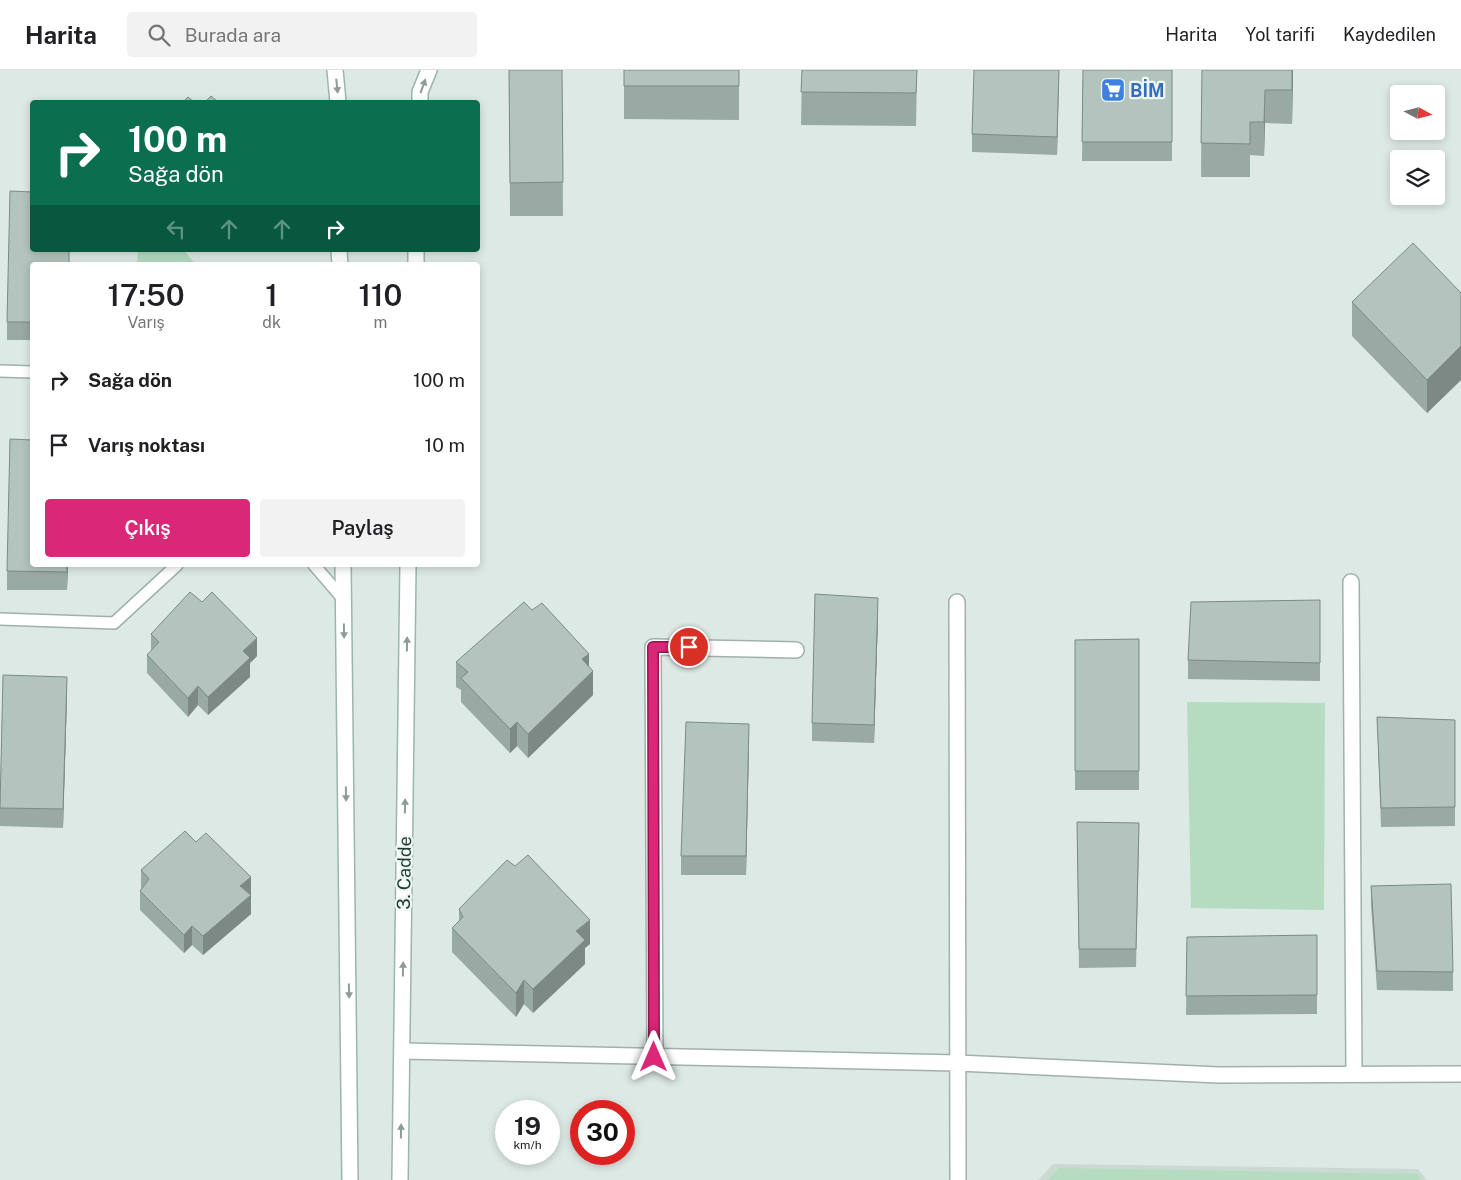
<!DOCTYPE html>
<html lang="tr">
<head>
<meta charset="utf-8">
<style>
	:root { --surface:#fff; --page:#f2f2f2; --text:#202124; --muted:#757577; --line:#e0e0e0; --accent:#db2777 }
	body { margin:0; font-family:"Public Sans",sans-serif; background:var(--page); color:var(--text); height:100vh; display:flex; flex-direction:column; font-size:19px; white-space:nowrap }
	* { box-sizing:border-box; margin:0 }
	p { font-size:16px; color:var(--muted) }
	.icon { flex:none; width:28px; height:28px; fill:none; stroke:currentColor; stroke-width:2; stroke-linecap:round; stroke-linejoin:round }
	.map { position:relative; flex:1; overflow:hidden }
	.sheet { position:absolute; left:30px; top:192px; width:450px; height:305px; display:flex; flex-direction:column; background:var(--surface); border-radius:5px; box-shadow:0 2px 8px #0003 }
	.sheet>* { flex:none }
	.banner { position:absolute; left:30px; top:30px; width:450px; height:152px; border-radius:5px; box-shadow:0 2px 8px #0003; background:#0b6e4f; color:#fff; overflow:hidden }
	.needle { width:32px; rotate:97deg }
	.fabs { position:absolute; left:1390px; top:15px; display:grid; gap:10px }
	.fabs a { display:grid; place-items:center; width:55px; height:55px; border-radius:5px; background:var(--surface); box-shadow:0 2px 8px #0003; font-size:25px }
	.speed { position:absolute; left:495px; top:1030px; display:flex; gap:10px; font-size:25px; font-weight:700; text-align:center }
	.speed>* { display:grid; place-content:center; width:65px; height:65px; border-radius:50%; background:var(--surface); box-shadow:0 2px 8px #0003; line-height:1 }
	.speed small { font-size:12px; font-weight:400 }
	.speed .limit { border:8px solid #d22; background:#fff; color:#111 }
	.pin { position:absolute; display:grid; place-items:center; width:42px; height:42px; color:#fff; margin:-21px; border:2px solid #fff; border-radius:50%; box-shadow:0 1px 5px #0007 }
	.me { position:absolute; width:55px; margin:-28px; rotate:0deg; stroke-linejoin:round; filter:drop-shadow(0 0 4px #0008) }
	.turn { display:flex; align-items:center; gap:18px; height:105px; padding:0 15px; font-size:22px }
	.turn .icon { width:65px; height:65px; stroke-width:2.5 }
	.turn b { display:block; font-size:35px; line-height:42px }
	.lanes { display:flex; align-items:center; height:48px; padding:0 15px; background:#0003; justify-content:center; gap:25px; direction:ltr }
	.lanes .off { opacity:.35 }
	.eta { display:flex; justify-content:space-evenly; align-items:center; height:85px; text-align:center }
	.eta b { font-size:30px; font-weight:600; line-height:35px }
	.button { display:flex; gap:10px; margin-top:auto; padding:10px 15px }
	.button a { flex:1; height:58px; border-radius:5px; background:var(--accent); color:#fff; font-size:20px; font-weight:600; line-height:58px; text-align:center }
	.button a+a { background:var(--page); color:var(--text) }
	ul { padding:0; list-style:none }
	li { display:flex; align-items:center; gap:15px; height:65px; padding:0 15px }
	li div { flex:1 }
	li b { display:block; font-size:19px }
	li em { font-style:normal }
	header { display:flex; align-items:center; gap:30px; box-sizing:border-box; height:70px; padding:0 25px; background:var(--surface); border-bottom:1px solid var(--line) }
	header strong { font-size:24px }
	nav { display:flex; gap:28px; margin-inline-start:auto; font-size:18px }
	.search { width:350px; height:45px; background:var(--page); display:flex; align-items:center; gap:12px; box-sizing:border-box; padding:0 18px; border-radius:5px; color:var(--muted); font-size:19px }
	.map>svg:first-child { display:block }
	.built { fill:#cbd9d3 }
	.green { fill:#b5dcc0 }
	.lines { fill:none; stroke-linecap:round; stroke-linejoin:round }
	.service-casing { stroke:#a0b1ab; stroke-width:14 }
	.minor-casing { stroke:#a0b1ab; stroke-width:18 }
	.secondary-casing { stroke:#9cb5ad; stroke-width:18 }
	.service { stroke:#fff; stroke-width:11 }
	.minor { stroke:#fff; stroke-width:15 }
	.secondary { stroke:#fff; stroke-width:15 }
	.wall { fill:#99a9a3 }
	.shaded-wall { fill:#7d8984 }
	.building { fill:#b2c4bd; stroke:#7d8984 }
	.oneway { fill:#8e9c98 }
	.route-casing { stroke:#8e194d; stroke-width:12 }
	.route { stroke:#db2777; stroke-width:9 }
	.labels { text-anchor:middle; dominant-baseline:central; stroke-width:4.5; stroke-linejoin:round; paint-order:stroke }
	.shop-label { font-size:18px; font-weight:bold; fill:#366cbe; stroke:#edf6f2; text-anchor:start }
	.street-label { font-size:18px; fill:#1e3932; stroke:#edf6f2 }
</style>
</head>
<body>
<header>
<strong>Harita</strong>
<div class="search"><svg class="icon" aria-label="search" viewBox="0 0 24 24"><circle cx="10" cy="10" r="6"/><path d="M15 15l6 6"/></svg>Burada ara</div>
<nav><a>Harita</a><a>Yol tarifi</a><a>Kaydedilen</a></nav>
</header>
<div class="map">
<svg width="1461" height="1110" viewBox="0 0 1461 1110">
	<rect width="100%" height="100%" fill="#dde9e4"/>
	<!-- built -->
	<path class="built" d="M1053,1094L1418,1099L1427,1110H1038Z"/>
	<!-- green -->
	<path class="green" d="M138,180H184L196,195H137Z
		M1187,632L1325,633L1324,840L1191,838Z
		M1059,1098L1417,1104L1422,1110H1047Z"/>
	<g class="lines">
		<defs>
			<path id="service" d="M0,301L32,302
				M314,495L344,530
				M0,549L114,553L177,495"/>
			<path id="minor" d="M1351,512L1354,1004
				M957,532L958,1110
				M402,981L958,993L1219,1005L1461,1004
				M655,987L653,577L796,580"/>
			<path id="secondary" d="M335,0L338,32
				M420,32V22L429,0
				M339,180L340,195
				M416,195V180
				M343,495L350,1110
				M400,1110L408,495"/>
		</defs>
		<!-- service casing -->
		<use href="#service" class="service-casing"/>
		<!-- minor casing -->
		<use href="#minor" class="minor-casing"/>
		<!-- secondary casing -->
		<use href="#secondary" class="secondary-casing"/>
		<!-- service -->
		<use href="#service" class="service"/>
		<!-- minor -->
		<use href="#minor" class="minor"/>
		<!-- secondary -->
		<use href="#secondary" class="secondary"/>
	</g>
	<!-- wall -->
	<path class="wall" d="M509,0H562L563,146H510Z
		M624,0H739V50L624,49Z
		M802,0H917L916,56L801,55Z
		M1059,0L1057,85L972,82V64Z
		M1083,0H1172V91H1082Z
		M1202,0H1293L1292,54L1265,53L1264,86L1250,85V107H1201Z
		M32,195V270H7V252Z
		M1461,223V310L1427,343L1352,266V232Z
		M68,495L67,520H7V501Z
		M1320,530V611L1188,609V590Z
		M532,540L589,597L593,625L528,688L517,676L510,683L461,632V620L456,617V592Z
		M878,546L874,673L812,671V653Z
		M151,564L257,586L250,593V607L208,645L198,635L188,647L147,603V585L151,581Z
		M1139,569V720H1075V570Z
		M67,625L63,758L0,756V728Z
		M1377,647L1455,650V756L1381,757Z
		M749,672L746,805H681V786Z
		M1077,771H1139L1136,897L1079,898Z
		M196,772L251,807V844L203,885L192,875L184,883L140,840V821L141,820V800Z
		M1371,816L1453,902V921L1377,920L1371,835Z
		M459,839L590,874L585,878V894L533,943L524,934L516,947L452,882V858L459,851Z
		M1317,865V944L1186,945L1187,867Z"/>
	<!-- shaded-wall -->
	<path class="shaded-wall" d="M1059,0V6L1057,85V67Z
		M1292,0H1293V7L1292,54Z
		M1265,20V53L1264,86V52Z
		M1461,276V310L1427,343V310Z
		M67,495H68L67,520Z
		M878,528V546L874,673V655Z
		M257,568V586L250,593V607L208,645V627L243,581Z
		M589,584V604L593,601V625L528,688V664L582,589Z
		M67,607V625L63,758V739Z
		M198,616V635L188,647V628Z
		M517,652V676L510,683V659Z
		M749,654V672L746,805V786Z
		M251,807V844L203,885V866L240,816Z
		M590,850V874L585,878V894L533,943V919L576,861Z
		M192,856V875L184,883V865Z
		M524,910V934L516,947V923Z"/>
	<!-- building -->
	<path class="building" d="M509,0H562L563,112L510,113Z
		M624,0H739V16H624Z
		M802,0H917L916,23L801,22Z
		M974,0H1059L1057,67L972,64Z
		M1083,0H1172V72H1082Z
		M1202,0H1292V20H1265L1264,52H1250V74L1201,73Z
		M211,26L218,32H205Z
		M188,27L194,32H183Z
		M10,121L32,122V180H69V195H32V252H7Z
		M1413,173L1461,223V276L1427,310L1352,232Z
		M10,369L32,370V495H67V502L7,501Z
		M190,522L202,532L212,522L257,568L243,581L250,588L208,627L198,616L188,628L147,585L159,572L151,564Z
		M815,524L878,528L874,655L812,653Z
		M1320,530V593L1188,590L1191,532Z
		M524,532L532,540L542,533L589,584L582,589L593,601L528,664L517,652L510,659L461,608L468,602L456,592Z
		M1139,569V701H1075V570Z
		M3,605L67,607L63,739L0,738Z
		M1377,647L1455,650V737L1381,738Z
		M686,652L749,654L746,786H681Z
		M1077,752L1139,753L1136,879H1079Z
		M185,761L196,772L206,763L251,807L240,816L251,825L203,866L192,856L184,865L140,821L149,809L141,800Z
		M528,785L590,850L576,861L585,870L533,919L524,910L516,923L452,858L463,847L459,839L507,790L515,796Z
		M1451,814L1453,902L1377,901L1371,816Z
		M1317,865V925L1186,926L1187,867Z"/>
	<!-- one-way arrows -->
	<defs><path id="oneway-solid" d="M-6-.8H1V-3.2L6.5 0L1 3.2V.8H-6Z" transform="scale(1.25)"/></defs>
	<g class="oneway">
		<use href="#oneway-solid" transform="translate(337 16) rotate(84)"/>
		<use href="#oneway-solid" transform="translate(423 16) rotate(-70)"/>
		<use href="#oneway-solid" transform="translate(344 561) rotate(89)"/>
		<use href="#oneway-solid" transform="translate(407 574) rotate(-89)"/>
		<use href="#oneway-solid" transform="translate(346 724) rotate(89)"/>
		<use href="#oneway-solid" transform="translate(405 736) rotate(-89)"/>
		<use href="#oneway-solid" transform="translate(403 899) rotate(-89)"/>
		<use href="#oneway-solid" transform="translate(349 921) rotate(89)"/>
		<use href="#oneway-solid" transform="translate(401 1061) rotate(-89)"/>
	</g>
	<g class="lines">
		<defs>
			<path id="route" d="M654,987L653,577H689"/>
		</defs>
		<!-- route casing -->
		<use href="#route" class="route-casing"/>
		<!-- route -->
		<use href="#route" class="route"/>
	</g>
	<!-- icons -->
	<defs>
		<symbol id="supermarket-square" viewBox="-11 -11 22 22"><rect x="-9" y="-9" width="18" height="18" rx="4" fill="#3f7fe0" stroke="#edf6f2"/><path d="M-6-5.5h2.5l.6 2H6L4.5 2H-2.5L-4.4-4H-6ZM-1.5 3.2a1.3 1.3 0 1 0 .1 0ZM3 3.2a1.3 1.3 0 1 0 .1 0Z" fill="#fff"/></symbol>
	</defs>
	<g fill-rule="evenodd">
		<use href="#supermarket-square" x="1099" y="6" width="28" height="28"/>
	</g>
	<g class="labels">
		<!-- shop labels -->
		<g class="shop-label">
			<text x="1130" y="20">BİM</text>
		</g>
		<!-- street labels -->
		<g class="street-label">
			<text transform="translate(404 803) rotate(-89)">3. Cadde</text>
		</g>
	</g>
</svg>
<div class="fabs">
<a><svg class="needle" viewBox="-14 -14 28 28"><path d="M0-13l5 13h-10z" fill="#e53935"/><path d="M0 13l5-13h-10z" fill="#757577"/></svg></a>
<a><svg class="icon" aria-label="layers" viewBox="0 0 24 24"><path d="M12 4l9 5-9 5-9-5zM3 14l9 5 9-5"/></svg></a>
</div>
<div class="speed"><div>19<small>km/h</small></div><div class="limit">30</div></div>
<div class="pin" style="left:689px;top:577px;background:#d93025"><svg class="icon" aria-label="arrive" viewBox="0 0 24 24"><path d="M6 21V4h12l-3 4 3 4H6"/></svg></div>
<svg class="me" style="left:654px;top:987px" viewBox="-20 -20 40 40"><path d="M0-17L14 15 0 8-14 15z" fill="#db2777" stroke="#fff" stroke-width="4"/></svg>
<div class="banner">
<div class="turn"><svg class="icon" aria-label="right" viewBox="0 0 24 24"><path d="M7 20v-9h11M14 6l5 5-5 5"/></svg><div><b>100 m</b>Sağa dön</div></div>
<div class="lanes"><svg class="icon off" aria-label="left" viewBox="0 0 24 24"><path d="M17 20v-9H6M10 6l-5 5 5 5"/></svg><svg class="icon off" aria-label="ahead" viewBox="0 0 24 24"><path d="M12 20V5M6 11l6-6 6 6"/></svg><svg class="icon off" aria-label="ahead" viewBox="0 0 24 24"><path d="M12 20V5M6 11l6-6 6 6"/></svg><svg class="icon" aria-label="right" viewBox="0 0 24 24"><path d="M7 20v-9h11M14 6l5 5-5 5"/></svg></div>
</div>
<section class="sheet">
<div class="eta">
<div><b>17:50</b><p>Varış</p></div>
<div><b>1</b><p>dk</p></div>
<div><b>110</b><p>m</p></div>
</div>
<ul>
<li><svg class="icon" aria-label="right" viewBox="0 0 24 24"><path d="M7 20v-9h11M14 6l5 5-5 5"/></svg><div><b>Sağa dön</b></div><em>100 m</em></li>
<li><svg class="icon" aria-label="arrive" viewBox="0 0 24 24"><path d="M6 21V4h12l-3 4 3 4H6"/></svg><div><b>Varış noktası</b></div><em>10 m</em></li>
</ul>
<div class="button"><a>Çıkış</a><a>Paylaş</a></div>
</section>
</div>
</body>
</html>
